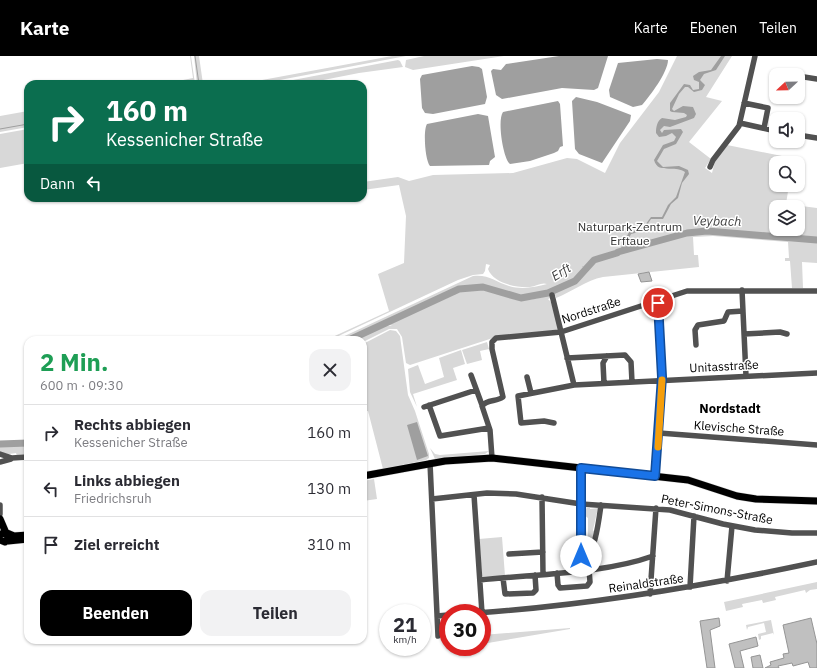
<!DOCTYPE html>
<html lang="de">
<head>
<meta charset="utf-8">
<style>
	:root { --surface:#fff; --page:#f2f2f3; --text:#2b2b33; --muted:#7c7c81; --line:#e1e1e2; --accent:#000 }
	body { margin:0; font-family:"IBM Plex Sans",sans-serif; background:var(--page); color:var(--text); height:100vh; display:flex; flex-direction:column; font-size:15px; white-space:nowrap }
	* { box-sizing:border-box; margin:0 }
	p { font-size:13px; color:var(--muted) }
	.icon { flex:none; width:22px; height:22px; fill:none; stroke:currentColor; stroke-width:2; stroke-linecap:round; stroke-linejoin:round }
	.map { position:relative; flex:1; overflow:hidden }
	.details { position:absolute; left:24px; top:280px; width:343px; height:308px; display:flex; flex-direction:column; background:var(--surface); border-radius:12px; box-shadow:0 1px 3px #0004 }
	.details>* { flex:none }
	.banner { position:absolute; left:24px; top:24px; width:343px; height:122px; border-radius:12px; box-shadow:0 1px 3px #0004; background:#0b6e4f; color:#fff; overflow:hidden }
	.needle { width:26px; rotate:248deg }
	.tools { position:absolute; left:769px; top:12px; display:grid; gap:8px }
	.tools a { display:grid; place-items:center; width:36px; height:36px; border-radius:8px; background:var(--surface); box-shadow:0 1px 3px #0004; font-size:20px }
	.speed { position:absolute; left:379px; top:548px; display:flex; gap:8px; font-size:20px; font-weight:700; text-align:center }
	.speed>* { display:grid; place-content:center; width:52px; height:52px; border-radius:50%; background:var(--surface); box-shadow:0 1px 3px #0004; line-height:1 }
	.speed small { font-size:10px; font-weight:400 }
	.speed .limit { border:6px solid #d22; background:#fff; color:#111 }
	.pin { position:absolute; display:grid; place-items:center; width:34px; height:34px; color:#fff; margin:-17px; border:2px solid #fff; border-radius:50%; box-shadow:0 1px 4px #0007 }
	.me { position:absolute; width:44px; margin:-22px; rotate:0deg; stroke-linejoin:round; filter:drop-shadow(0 0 3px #0008) }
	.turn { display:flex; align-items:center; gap:14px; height:84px; padding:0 16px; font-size:18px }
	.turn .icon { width:52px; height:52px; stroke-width:2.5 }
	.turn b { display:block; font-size:28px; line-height:34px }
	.then { display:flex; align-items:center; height:38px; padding:0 16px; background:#0003; gap:8px; font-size:15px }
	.round { display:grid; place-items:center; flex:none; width:42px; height:42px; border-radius:12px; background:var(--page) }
	.overview { display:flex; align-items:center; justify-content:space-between; height:68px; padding:0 16px }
	h1 { font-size:24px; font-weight:700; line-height:30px; color:#1e9e55 }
	.button { display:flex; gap:8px; margin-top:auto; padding:8px 16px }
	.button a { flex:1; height:46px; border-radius:12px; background:var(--accent); color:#fff; font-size:16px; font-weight:700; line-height:46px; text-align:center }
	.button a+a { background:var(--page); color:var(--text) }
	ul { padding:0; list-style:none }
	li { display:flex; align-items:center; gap:12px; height:56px; padding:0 16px; border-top:1px solid var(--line) }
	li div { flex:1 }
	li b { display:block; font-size:15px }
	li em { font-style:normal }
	header { display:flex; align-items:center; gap:24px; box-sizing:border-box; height:56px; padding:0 20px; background:var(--accent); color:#fff }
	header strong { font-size:19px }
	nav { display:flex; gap:22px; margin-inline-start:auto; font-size:14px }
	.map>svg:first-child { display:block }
	.green { fill:#d8d8d8; fill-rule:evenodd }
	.water { fill:#9f9f9f }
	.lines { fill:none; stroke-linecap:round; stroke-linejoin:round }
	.stream { stroke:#9f9f9f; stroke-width:1 }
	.river { stroke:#9f9f9f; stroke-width:7 }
	.building { fill:#c0c0c0; stroke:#959595 }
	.major-casing { stroke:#dbdbdb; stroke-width:8 }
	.minor { stroke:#515151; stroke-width:5.5 }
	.major { stroke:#000; stroke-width:7 }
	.route-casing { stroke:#114b97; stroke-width:10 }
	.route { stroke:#1a73e8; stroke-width:7 }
	.slow { stroke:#f59e0b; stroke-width:7 }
	.labels { text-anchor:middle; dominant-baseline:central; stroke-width:3; stroke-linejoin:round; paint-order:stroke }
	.park-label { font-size:12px; fill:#2f2f2f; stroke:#fff }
	.street-label { font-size:12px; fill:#000; stroke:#fff }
	.water-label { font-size:13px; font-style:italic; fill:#404040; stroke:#fff }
	.neighbourhood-label { font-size:13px; font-weight:bold; fill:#000; stroke:#fff }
</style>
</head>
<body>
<header>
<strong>Karte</strong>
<nav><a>Karte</a><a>Ebenen</a><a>Teilen</a></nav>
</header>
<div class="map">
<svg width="817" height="612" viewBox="0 0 817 612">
	<rect width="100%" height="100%" fill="#fff"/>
	<!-- green -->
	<path class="green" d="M190,0H191L195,28H163L193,22Z
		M194,0H199L203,28H197Z
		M392,0H406L264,27L241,28Z
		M424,0H504L413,14L405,11L406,4Z
		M677,0H732L706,41L722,45L689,86L711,103L705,112L712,117L715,105L727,89L792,102L791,107H776V129H789L786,148L817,152V207L802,206L803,232H792L790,205H785V202H789L788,186L713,180L693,181L694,199H698L699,211L603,221C586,224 572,236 556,242V240L548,243L551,246L559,274L499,280L410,309L406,307L402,281L397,273H389L363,286V284H353L385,269L392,270L388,268C413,255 448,233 476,232C490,232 501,239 514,243C526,246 539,242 551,238L549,235L530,240H520L484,229L460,231L346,284H336L473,220C488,218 496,226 509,230C522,234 535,231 547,228C542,226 536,230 530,231C516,232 493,227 488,213L490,209L486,208L485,215L483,218L473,219L458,224L330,284H326L389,255L378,218L404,207L406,160L399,129L363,134V126L398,121L409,125L433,119L513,117L567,102L577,103L605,117L620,87L659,36ZM776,151H798V173H776Z
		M398,4L400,5L403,11L359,17L303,28H272Z
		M28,55V71L0,76V60Z
		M28,73V107L0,112V78Z
		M390,274L396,275L400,280L408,339L415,355L429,398V402L426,404L383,413L368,355L363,356V288Z
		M487,286L489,293L480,295L482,304L467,308L462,294Z
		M461,294L465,308L453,312L457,324L413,338L417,351L410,336L408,313L418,309L425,328L444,321L439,302Z
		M0,389H28V399L17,400L16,397L9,398L0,397Z
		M430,392L435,398L440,399L489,395L485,398L435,403Z
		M374,423L377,443L363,445V425Z
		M587,452H590V453L598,452L593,474L595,477L586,504L583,505V498L588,495V462L584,459V454Z
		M502,481L505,520L484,522L482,520L479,483Z
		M817,526V533L810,534L806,537L805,534L775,541L776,544L763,547L762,544L742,548L743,551L726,555L724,546Z
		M771,564L774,579L773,577L761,580V583L759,584L758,578L766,576L764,567L748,571L747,574L746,569Z
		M570,572V573L482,588V579Z"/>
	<!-- water -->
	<path class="water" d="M559,0H608L598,32L594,34L562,32L502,43L496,39L491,15L493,13L501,14L506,8Z
		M721,0H725L716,14L704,18L700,24L705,29L702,34L694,36L688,31H685L679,38L672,53L674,55L683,50L693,51L696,58L694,62L670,71L664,70L660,74L662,77L664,74L681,73L683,76L676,88L664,93L657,105L663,111L679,110L688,114L689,118L682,127L678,142L671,148L663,163H651L643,175L631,178L623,195L614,201L610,200L621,192L629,176L642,173L651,161H662L668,149L676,141L685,116C674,108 658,119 654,104L663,89L674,85L676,81L672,77L666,80L659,81L656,77C656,71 657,65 662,62L675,64L686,61L687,59L684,57L672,56L670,55V47L684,28L690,29L693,34L699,33V26L694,24L693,20L699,16L711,14Z
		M657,3L668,4C668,16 650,40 642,49L633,51L610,41L609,34L618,7Z
		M472,10L479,11L482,13L487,41L485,48L433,58L425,57L422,52L420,23L422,19Z
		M576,41L597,46L631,59L630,65L602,107L579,98L575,93L572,45Z
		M558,45L560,48L563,90L560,91L558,95L554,97L530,105L510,108C503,102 497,64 503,56Z
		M478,58L488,60L495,101L490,105L489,109L430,110C425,104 423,74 427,68Z
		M417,366L428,400L417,404L407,369Z"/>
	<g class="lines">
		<!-- stream -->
		<path class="stream" d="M195,0L199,28
			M0,73L28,68
			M583,211L586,213"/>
		<!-- river -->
		<path class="river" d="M618,196L687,177L707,175L817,184
			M349,284L459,233L483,231L521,242L548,237L575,225L594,204L617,197
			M0,388L28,387"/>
	</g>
	<!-- building -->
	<path class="building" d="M649,216L652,225L641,226L638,218Z
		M719,562L720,570L710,574L715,612H707L700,565Z
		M811,562L817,588V612H810L808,606L793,610L792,607L778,610L779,612H765L771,609L770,606L784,602L783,598L789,597L783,569Z
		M756,581L758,590L740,595L744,612H735L729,588Z
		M760,599L763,612H753L751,601Z"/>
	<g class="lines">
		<defs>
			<path id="major" d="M363,420L445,405L492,402L688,424L737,440L756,443L817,445
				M0,463L6,477
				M7,477L14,480L28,479
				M0,478L6,477L9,481L5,486L0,484
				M8,485L28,483"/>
		</defs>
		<!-- major casing -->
		<use href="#major" class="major-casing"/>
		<!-- minor -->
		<path class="minor" d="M798,20L817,23
			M744,47L768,52L764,72
			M740,67L776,75
			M798,79L817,82
			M710,111L713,104L739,70L755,0
			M742,234L746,320
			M552,239L574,329
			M744,278L780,276L787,278
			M696,289L695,274L698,269L724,265L728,256L743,255
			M567,302L625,299L631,306L632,326
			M471,319L482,349
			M527,321L531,337
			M604,327L603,307L607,300
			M429,349L440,380L489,372
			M424,351L476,334
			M554,367L544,365L521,367L518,340L574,329L817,317
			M659,377L817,389
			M0,398L12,402L28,401
			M492,402L490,374L482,350C487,343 497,346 503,341L492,293V286L496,282L561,276L687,235H817
			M0,406L11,403
			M430,407L438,580
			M655,420L662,321L657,244
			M474,439L482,557
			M542,441L543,518
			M432,443L487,437L516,438L581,448L670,454L723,468L755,474L792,477H817
			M0,449V458
			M509,498L543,496
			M581,514V412
			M581,514C595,495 598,471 601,449
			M557,517L558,529L560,532L587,530L590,526L589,513
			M503,522L505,538L533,537L536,534L535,519
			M480,524C534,518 603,518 653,500
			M727,525L732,470
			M690,531L694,460
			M650,538L656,452
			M476,557C591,549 704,530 817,506
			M437,560L448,559"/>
		<!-- major -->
		<use href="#major" class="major"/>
	</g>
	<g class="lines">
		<defs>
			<path id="route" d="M581,500V412L655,420L662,321L658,247"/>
		</defs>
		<!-- route casing -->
		<use href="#route" class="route-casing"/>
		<!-- route -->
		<use href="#route" class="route"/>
		<!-- slow -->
		<path class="slow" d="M658,391L662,324"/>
	</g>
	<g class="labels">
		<!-- park labels -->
		<g class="park-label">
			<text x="630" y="170">Naturpark-Zentrum<tspan x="630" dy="14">Erftaue</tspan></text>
		</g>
		<!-- street labels -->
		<g class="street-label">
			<text transform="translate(591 254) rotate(-18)">Nordstraße</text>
			<text transform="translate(724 310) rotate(-3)">Unitasstraße</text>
			<text transform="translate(739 372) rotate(4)">Klevische Straße</text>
			<text transform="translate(717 453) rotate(11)">Peter-Simons-Straße</text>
			<text transform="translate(646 527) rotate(-8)">Reinaldstraße</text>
		</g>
		<!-- water labels -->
		<g class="water-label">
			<text transform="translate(717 165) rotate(1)">Veybach</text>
			<text transform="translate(561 216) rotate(-32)">Erft</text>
		</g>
		<!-- neighbourhood labels -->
		<g class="neighbourhood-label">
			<text x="730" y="352">Nordstadt</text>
		</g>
	</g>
</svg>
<div class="tools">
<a><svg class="needle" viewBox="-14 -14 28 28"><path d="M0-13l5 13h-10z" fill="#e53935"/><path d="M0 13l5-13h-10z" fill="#7c7c81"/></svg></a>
<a><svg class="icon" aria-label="sound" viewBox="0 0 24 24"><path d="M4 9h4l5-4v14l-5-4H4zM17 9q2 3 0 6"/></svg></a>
<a><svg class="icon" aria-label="search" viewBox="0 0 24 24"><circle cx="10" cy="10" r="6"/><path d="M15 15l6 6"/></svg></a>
<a><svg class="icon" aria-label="layers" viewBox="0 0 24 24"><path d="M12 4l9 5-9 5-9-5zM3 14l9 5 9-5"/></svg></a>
</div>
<div class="speed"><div>21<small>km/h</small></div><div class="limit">30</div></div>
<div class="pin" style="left:658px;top:247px;background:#d93025"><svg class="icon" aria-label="arrive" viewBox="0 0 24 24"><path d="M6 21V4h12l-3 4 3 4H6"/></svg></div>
<svg class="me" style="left:581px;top:500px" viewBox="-20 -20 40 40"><circle r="19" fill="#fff"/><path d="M0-13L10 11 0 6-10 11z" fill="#1a73e8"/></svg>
<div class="banner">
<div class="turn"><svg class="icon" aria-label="right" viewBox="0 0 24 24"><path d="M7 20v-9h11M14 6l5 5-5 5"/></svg><div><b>160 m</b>Kessenicher Straße</div></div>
<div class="then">Dann<svg class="icon" aria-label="left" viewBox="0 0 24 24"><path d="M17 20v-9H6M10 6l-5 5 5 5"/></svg></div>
</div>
<section class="details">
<div class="overview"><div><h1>2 Min.</h1><p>600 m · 09:30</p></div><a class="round"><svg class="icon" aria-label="close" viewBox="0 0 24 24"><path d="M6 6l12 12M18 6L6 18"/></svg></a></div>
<ul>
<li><svg class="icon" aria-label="right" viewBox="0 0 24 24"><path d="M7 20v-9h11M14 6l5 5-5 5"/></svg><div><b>Rechts abbiegen</b><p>Kessenicher Straße</p></div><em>160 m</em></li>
<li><svg class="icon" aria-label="left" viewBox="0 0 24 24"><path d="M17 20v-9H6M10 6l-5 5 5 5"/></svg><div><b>Links abbiegen</b><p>Friedrichsruh</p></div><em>130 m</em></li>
<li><svg class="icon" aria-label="arrive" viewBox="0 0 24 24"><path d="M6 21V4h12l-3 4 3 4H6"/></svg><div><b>Ziel erreicht</b></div><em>310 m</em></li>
</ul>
<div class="button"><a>Beenden</a><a>Teilen</a></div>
</section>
</div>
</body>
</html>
